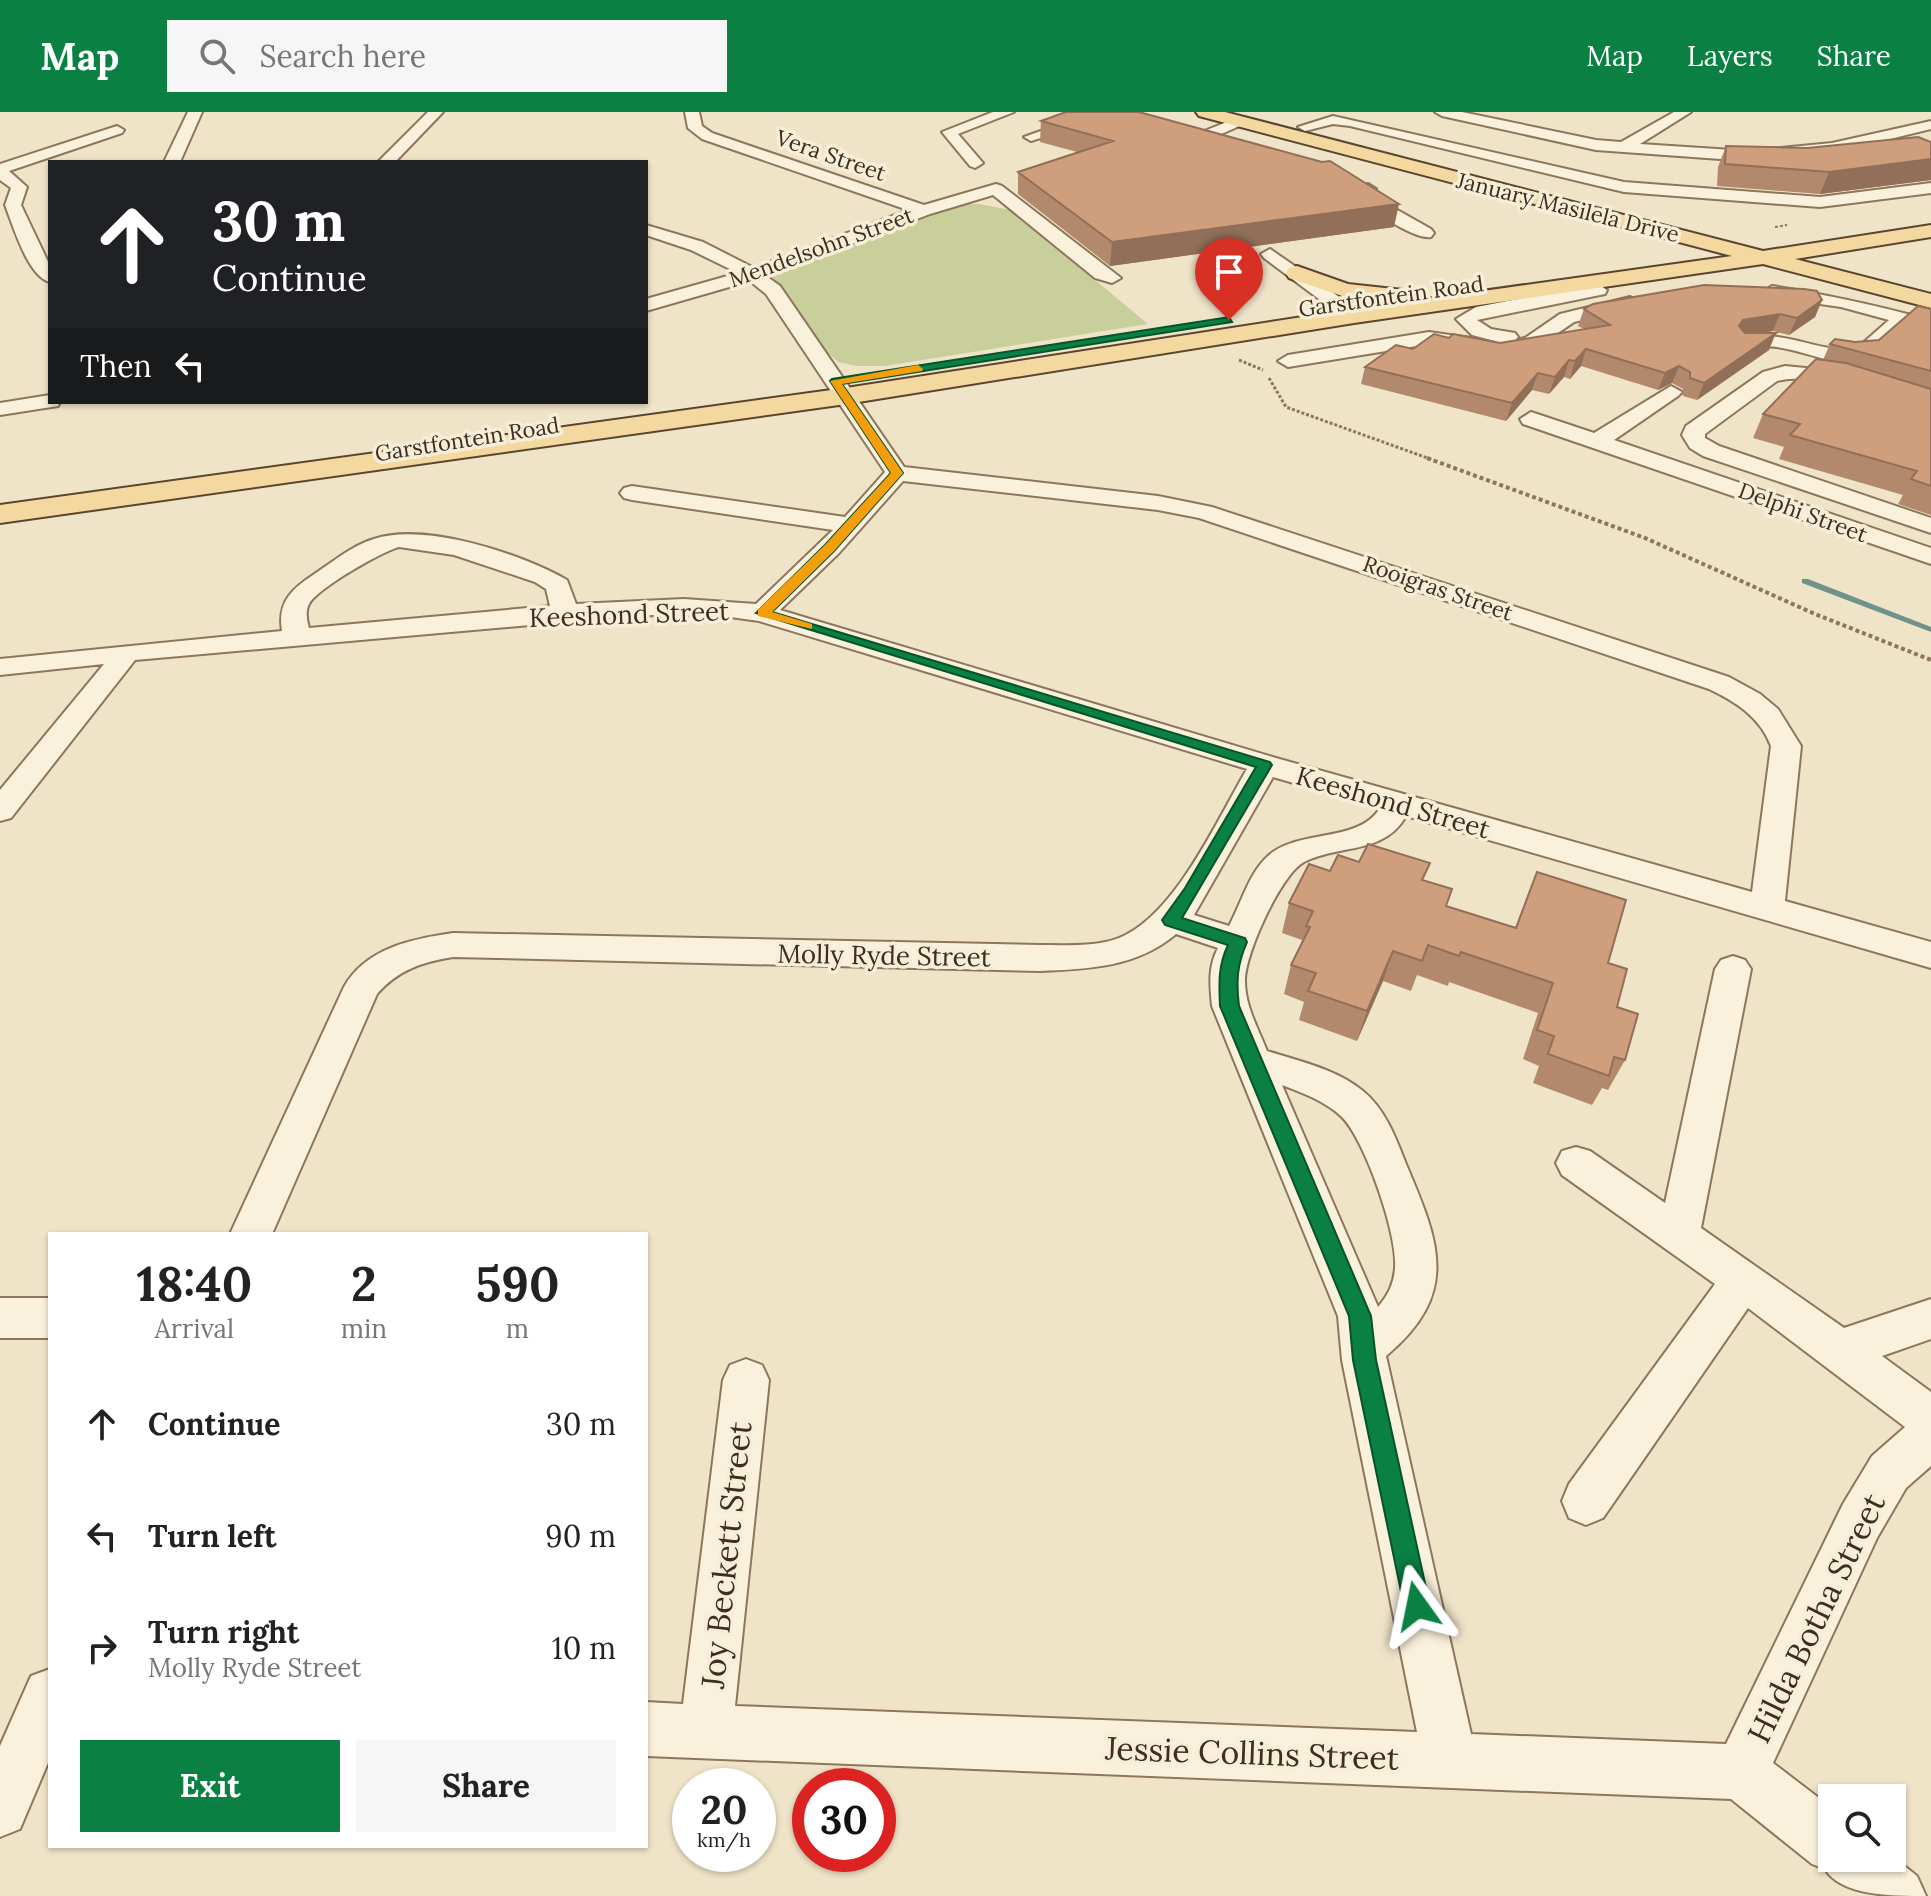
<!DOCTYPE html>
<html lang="en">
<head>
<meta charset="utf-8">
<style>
	:root { --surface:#fff; --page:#f6f6f6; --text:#222; --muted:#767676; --accent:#0b8043 }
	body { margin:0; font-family:Lora,serif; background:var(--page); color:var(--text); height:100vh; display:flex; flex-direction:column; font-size:30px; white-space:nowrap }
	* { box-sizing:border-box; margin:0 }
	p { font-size:26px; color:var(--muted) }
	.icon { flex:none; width:44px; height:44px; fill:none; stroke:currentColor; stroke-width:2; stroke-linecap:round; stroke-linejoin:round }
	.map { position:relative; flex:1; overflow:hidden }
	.panel { position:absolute; left:48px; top:1120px; width:600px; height:616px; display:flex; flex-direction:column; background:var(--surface); border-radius:0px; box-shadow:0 2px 6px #0004 }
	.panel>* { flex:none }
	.guide { position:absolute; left:48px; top:48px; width:600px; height:244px; border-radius:0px; box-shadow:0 2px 6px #0004; background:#202124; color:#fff; overflow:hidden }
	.tools { position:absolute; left:1818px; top:1672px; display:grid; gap:16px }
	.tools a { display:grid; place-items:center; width:88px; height:88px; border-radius:0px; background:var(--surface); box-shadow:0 2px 6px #0004; font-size:40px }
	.speed { position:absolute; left:672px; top:1656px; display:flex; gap:16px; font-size:40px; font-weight:700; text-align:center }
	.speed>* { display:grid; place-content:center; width:104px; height:104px; border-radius:50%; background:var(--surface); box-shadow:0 2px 6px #0004; line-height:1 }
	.speed small { font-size:20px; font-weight:400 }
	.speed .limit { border:12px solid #d22; background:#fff; color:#111 }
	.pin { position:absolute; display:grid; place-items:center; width:68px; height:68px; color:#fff; margin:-82px -34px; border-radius:50% 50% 50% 0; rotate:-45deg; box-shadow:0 0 8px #0007 }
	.pin .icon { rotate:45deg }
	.me { position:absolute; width:88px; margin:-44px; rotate:348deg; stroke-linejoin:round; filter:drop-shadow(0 0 6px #0008) }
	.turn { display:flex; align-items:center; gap:28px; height:168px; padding:0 32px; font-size:36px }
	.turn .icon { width:104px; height:104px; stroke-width:2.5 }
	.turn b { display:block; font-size:56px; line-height:68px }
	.then { display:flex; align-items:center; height:76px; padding:0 32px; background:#0003; gap:16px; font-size:30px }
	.eta { display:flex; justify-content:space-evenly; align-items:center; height:136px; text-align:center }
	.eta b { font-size:48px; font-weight:800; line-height:56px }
	.cta { display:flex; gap:16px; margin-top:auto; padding:16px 32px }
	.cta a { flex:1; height:92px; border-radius:0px; background:var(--accent); color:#fff; font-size:32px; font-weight:800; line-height:92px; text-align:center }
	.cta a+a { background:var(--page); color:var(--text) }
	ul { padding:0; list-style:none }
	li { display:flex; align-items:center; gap:24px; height:112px; padding:0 32px }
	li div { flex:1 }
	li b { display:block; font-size:30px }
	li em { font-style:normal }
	header { display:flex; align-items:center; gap:48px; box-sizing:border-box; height:112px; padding:0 40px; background:var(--accent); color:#fff }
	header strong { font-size:38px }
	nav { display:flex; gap:44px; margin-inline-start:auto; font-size:28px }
	.search { width:560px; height:72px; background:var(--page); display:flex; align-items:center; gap:20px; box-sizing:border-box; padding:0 28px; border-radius:0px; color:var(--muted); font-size:30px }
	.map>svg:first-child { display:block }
	.green { fill:#c9cf9b }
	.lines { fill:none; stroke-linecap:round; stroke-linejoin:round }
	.stream { fill:#6f938a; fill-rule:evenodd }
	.minor-casing { stroke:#8d765c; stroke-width:4 }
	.major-casing { stroke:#5b4430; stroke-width:4 }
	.path-far2 { stroke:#8d765c; stroke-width:2; stroke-dasharray:3 2; stroke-linecap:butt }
	.path-far1 { stroke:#8d765c; stroke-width:3; stroke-dasharray:3 2; stroke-linecap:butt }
	.path { stroke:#8d765c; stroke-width:4; stroke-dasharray:4 3; stroke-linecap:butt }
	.minor { fill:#faf1dc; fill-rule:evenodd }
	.major { fill:#f3d9a0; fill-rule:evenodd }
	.wall { fill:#b2896c }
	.shaded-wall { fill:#916f58 }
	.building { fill:#cf9f7d; stroke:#916f58; stroke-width:2 }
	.route { fill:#0b8043; stroke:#07532c; stroke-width:2 }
	.slow { fill:#f59e0b }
	.labels { text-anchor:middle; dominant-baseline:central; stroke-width:7; stroke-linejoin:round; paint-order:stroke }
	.far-street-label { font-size:22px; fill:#3d2e20; stroke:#f7eed8 }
	.street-label { font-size:26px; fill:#3d2e20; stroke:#f7eed8 }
	.near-street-label { font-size:32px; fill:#3d2e20; stroke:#f7eed8 }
</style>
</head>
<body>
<header>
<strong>Map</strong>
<div class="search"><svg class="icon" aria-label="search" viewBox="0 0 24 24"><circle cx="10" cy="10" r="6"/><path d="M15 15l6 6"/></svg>Search here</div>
<nav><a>Map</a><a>Layers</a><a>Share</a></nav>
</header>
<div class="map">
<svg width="1931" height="1784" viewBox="0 0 1931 1784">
	<rect width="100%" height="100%" fill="#f0e4c8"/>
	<!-- green -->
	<path class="green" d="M957,92H979L1011,98L1148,212L885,254H856L838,250L827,240L788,182L770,168L780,157Z"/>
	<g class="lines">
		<!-- stream -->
		<path class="stream" d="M1802,467H1808L1931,515V520L1802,471Z"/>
		<defs>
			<path id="minor" d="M188,0H202L180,50H164Z
				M428,0H443L395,50H378Z
				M685,0H699L702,14L712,21L924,93L996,72L1002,74L1121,166L1112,171L1095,166L993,83L930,102L766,164L780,174L904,355L1158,384L1212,395L1729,565L1760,582L1778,597L1801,634L1785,789L1931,830V856L1406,704C1384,743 1339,732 1304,750C1281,762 1244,844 1245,869C1245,894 1258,916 1267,939C1299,949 1336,957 1363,979C1385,997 1396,1026 1406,1052C1439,1130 1461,1181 1386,1244L1471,1622L1726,1632L1843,1392L1872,1344L1905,1315L1748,1196L1603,1406L1586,1413L1569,1406L1562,1389L1569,1372L1715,1172L1562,1063L1556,1051L1562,1039L1576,1035L1590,1039L1665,1091L1715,857L1721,848L1733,844L1745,848L1751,857L1701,1116L1844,1216L1931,1187V1227L1882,1244L1931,1280V1354L1906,1376L1877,1426L1773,1651L1832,1696V1746L1892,1744L1917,1764L1926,1784C1892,1784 1841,1784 1825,1757L1812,1752L1731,1687L646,1644V1590L683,1592L723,1268L730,1253L746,1247L762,1253L769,1268L735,1594L1417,1620L1342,1248L1338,1204L1212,894C1210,873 1208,855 1218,836L1176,822C1137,855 1090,857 1040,859L453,845C422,850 398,858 377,882L272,1122H230L344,875C366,836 412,827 453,821L1040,833C1065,833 1096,835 1119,826C1175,804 1217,708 1247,657L759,509L723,504L643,503L135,548L11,706L0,709V678L104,552L0,563V547L282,519C277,489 293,476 316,461C334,449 353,433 374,427C425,410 522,442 567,468L576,492L684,487L756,492L833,418L632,388L624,386L620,381L624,376L632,374L845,405L885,360L766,182L750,169L646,199V187L738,161L691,138L646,123V113L703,130L754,156L908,98L702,27L688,16ZM903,369L1158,398L1199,406L1709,577C1736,590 1760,605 1771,634L1752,780L1276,646L780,498L839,441ZM399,435L454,443L535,470L546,477L550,494L309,516C307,509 305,499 309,492C318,476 381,440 399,435ZM1273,665L1380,696C1358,733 1293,715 1264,748C1248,765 1240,794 1229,814L1194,803ZM1282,973C1303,981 1325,989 1342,1005C1365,1028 1398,1123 1395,1156C1394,1172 1388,1183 1378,1195Z
				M993,0H1014L958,22L983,51L975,56L970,54L942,20Z
				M1435,0H1462L1596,28L1621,30L1674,0H1691L1640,32L1748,39L1832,31L1931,9V17L1832,41L1748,49L1596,38L1442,4Z
				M1086,3L1091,4V10L1031,29L1024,25Z
				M1333,4L1624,70L1820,85L1931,71V81L1820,95L1624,80L1350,14L1333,12L1305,19L1298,15Z
				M1239,5L1244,6V12L1210,27L1220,32V38H1210L1196,30L1197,22Z
				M117,14L124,18L122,21L9,59L27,75L21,93L50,154V170C28,165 13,113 5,93L11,76L0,68V52Z
				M1368,72L1376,77L1373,82L1376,86L1431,117L1434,121L1431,125C1414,128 1366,96 1356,82L1362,74Z
				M1270,137L1361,200L1364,204L1361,208H1347L1264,146L1261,142Z
				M1598,172L1607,178L1605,182L1477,208L1491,217L1515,221L1518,225L1515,228L1525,226L1560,202L1630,185L1639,191L1637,195L1574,210L1539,234L1511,242H1486L1429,232L1288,255L1278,249L1288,243L1429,220L1499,230L1472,223L1456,207L1476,195Z
				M1772,174C1826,182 1878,194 1931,208V220L1906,213L1867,248C1836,256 1807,239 1777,235C1764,233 1750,238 1738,235L1735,231L1738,227C1783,216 1812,239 1855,238L1889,208L1841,195L1765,184L1763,180Z
				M1785,254L1826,258L1931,289V302C1883,291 1828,257 1777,269L1705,322V326L1719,334L1931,406V421L1703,344L1690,336L1682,323L1686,314L1763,260Z
				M1671,274L1682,280L1678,284L1614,328L1931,436V452L1523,312L1520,307L1531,300L1594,321Z
				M50,283V290H60L58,294L0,303V291Z
				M0,1186H50V1226H0Z
				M50,1557V1646L20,1717L0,1725V1634L31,1564Z"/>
			<path id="major" d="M1196,0H1225L1763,139L1931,113V125L1795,147L1931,182V196L1763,152L1354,211L846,292L0,411V393L846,276L1354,197L1732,144L1199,4Z
				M1297,154L1348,172L1403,178L1406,183L1403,188L1395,190L1345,185L1289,166L1286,161L1289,156Z"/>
		</defs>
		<!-- minor casing -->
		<use href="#minor" class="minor-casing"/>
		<!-- major casing -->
		<use href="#major" class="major-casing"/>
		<!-- path-far2 -->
		<path class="path-far2" d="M1775,115L1787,113"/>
		<!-- path-far1 -->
		<path class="path-far1" d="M1239,248L1263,258
			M1269,266L1286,295L1433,348"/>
		<!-- path -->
		<path class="path" d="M1427,346L1645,426L1815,502L1931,548"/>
		<!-- minor -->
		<use href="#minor" class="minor"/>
		<!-- major -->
		<use href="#major" class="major"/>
	</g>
	<!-- wall -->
	<path class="wall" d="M1066,0L1394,115L1110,154L1018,82V60L1077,40L1040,30L1041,9Z
		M1931,30V68L1820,82L1717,74L1718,55L1726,34L1807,36Z
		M1822,188L1815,205L1789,223L1773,219L1762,221L1769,238L1697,288L1683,284V277L1672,271L1658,278L1581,254L1570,267L1564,265L1549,282L1532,278L1506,309L1361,272L1365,255L1413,237L1449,226L1500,231L1584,217L1578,214L1584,197Z
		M1931,197V403L1898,392L1903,383L1779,347L1784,335L1753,326L1763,302L1823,248L1830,232L1879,228Z
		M1330,759L1424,768L1446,794L1515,816L1537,760L1608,851L1617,895L1625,948L1608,978L1602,976L1592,993L1533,971L1539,954L1523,947L1538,901L1449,870L1448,874L1417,863L1411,879L1383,869L1357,929L1299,908L1304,890L1284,882L1291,853L1300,836L1302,828L1282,821L1289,791Z"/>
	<!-- shaded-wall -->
	<path class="shaded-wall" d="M1931,47V68L1820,82L1829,60Z
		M1399,92L1394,115L1110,154L1112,130Z
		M1822,188L1815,205L1789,223L1797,206Z
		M1780,202L1773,219L1736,225L1739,214L1743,208Z
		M1776,221L1769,238L1697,288L1704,271Z
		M1586,237L1581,254L1570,267L1575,249Z
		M1569,248L1564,265L1549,282L1555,265Z
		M1679,254L1672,271L1658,278L1665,261Z
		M1538,261L1532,278L1506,309L1512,291Z
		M1393,839L1383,869L1357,929L1367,899Z"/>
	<!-- building -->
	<path class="building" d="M1066,0H1139L1322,50L1330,49L1399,92L1112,130L1018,60L1113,29L1041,9Z
		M1918,25L1931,30V47L1829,60L1725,52L1726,34L1807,36Z
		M1704,173L1804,177L1817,179L1822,188L1797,206L1780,202L1743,208L1739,214L1745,221H1776L1704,271L1690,266V260L1679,254L1665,261L1586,237L1575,249L1569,248L1555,265L1538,261L1512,291L1365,255L1396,233L1413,237L1434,222L1449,226L1453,222L1500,231L1610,213L1584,197L1593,192Z
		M1918,194L1931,197V259L1830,232L1835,227L1855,230L1879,228Z
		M1816,247L1846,251L1931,277V374L1911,367L1917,359L1790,323L1800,312L1763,302Z
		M1368,732L1430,751L1422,768L1452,777L1446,794L1516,816L1537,760L1626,788L1608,851L1627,857L1617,895L1638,902L1625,948L1614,945L1609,964L1548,942L1554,924L1537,918L1553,871L1461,840L1459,844L1428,833L1422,849L1393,839L1367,899L1308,879L1316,861L1291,853L1310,815L1306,814L1313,799L1289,791L1309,752L1330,759L1338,743L1359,750Z"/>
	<!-- route -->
	<path class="route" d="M1229,205L1232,210L842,272L903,361L834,439L772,500L1270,650L1272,653L1182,806L1245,826L1247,830C1237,852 1236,870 1239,894L1371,1204L1376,1248L1430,1494L1426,1503L1417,1507L1408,1503L1404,1494L1353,1248L1349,1204L1220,894C1219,871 1218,854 1228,833L1165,813L1162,808L1185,776L1256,655L756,501L825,433L891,361L830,269L832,267Z"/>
	<!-- slow -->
	<path class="slow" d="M918,253L923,257L922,259L842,272L903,361L834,439L772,500L812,512V517L758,504V498L825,433L891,361L830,269Z"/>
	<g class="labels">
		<!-- far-street labels -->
		<g class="far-street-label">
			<text transform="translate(831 43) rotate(19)">Vera Street</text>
			<text transform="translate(1568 95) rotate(14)">January Masilela Drive</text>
			<text transform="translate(821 135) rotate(-20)">Mendelsohn Street</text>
			<text transform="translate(1391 184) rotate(-8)">Garstfontein Road</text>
			<text transform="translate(467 327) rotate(-9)">Garstfontein Road</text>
			<text transform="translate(1803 400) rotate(20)">Delphi Street</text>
			<text transform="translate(1438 476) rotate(19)">Rooigras Street</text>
		</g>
		<!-- street labels -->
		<g class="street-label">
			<text transform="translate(629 502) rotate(-2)">Keeshond Street</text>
			<text transform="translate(1393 690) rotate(16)">Keeshond Street</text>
			<text transform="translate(884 843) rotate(1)">Molly Ryde Street</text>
		</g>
		<!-- near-street labels -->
		<g class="near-street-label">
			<text transform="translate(726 1443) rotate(-84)">Joy Beckett Street</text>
			<text transform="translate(1816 1506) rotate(-64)">Hilda Botha Street</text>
			<text transform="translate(1252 1641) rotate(2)">Jessie Collins Street</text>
		</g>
	</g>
</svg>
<div class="tools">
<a><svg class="icon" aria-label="search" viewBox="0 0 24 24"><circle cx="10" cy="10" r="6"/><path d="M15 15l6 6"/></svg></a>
</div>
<div class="speed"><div>20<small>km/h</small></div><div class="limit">30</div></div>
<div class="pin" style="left:1229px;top:208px;background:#d93025"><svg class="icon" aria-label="arrive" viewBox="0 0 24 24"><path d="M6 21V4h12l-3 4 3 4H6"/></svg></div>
<svg class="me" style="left:1417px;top:1494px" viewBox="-20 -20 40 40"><path d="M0-17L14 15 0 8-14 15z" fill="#0b8043" stroke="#fff" stroke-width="4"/></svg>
<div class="guide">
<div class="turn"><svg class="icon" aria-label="ahead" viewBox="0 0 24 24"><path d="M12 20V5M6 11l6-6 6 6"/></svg><div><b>30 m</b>Continue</div></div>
<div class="then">Then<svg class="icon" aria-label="left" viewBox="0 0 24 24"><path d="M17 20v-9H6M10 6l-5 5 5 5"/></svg></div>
</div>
<section class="panel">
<div class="eta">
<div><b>18:40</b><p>Arrival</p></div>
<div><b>2</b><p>min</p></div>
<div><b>590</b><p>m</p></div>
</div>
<ul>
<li><svg class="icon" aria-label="ahead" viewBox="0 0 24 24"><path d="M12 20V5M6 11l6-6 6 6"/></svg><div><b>Continue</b></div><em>30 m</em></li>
<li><svg class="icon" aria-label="left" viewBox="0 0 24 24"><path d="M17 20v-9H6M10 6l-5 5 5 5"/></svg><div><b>Turn left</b></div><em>90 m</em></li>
<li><svg class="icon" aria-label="right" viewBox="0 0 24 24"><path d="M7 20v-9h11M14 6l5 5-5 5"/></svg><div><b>Turn right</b><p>Molly Ryde Street</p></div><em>10 m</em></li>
</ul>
<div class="cta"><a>Exit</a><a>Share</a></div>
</section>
</div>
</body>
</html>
